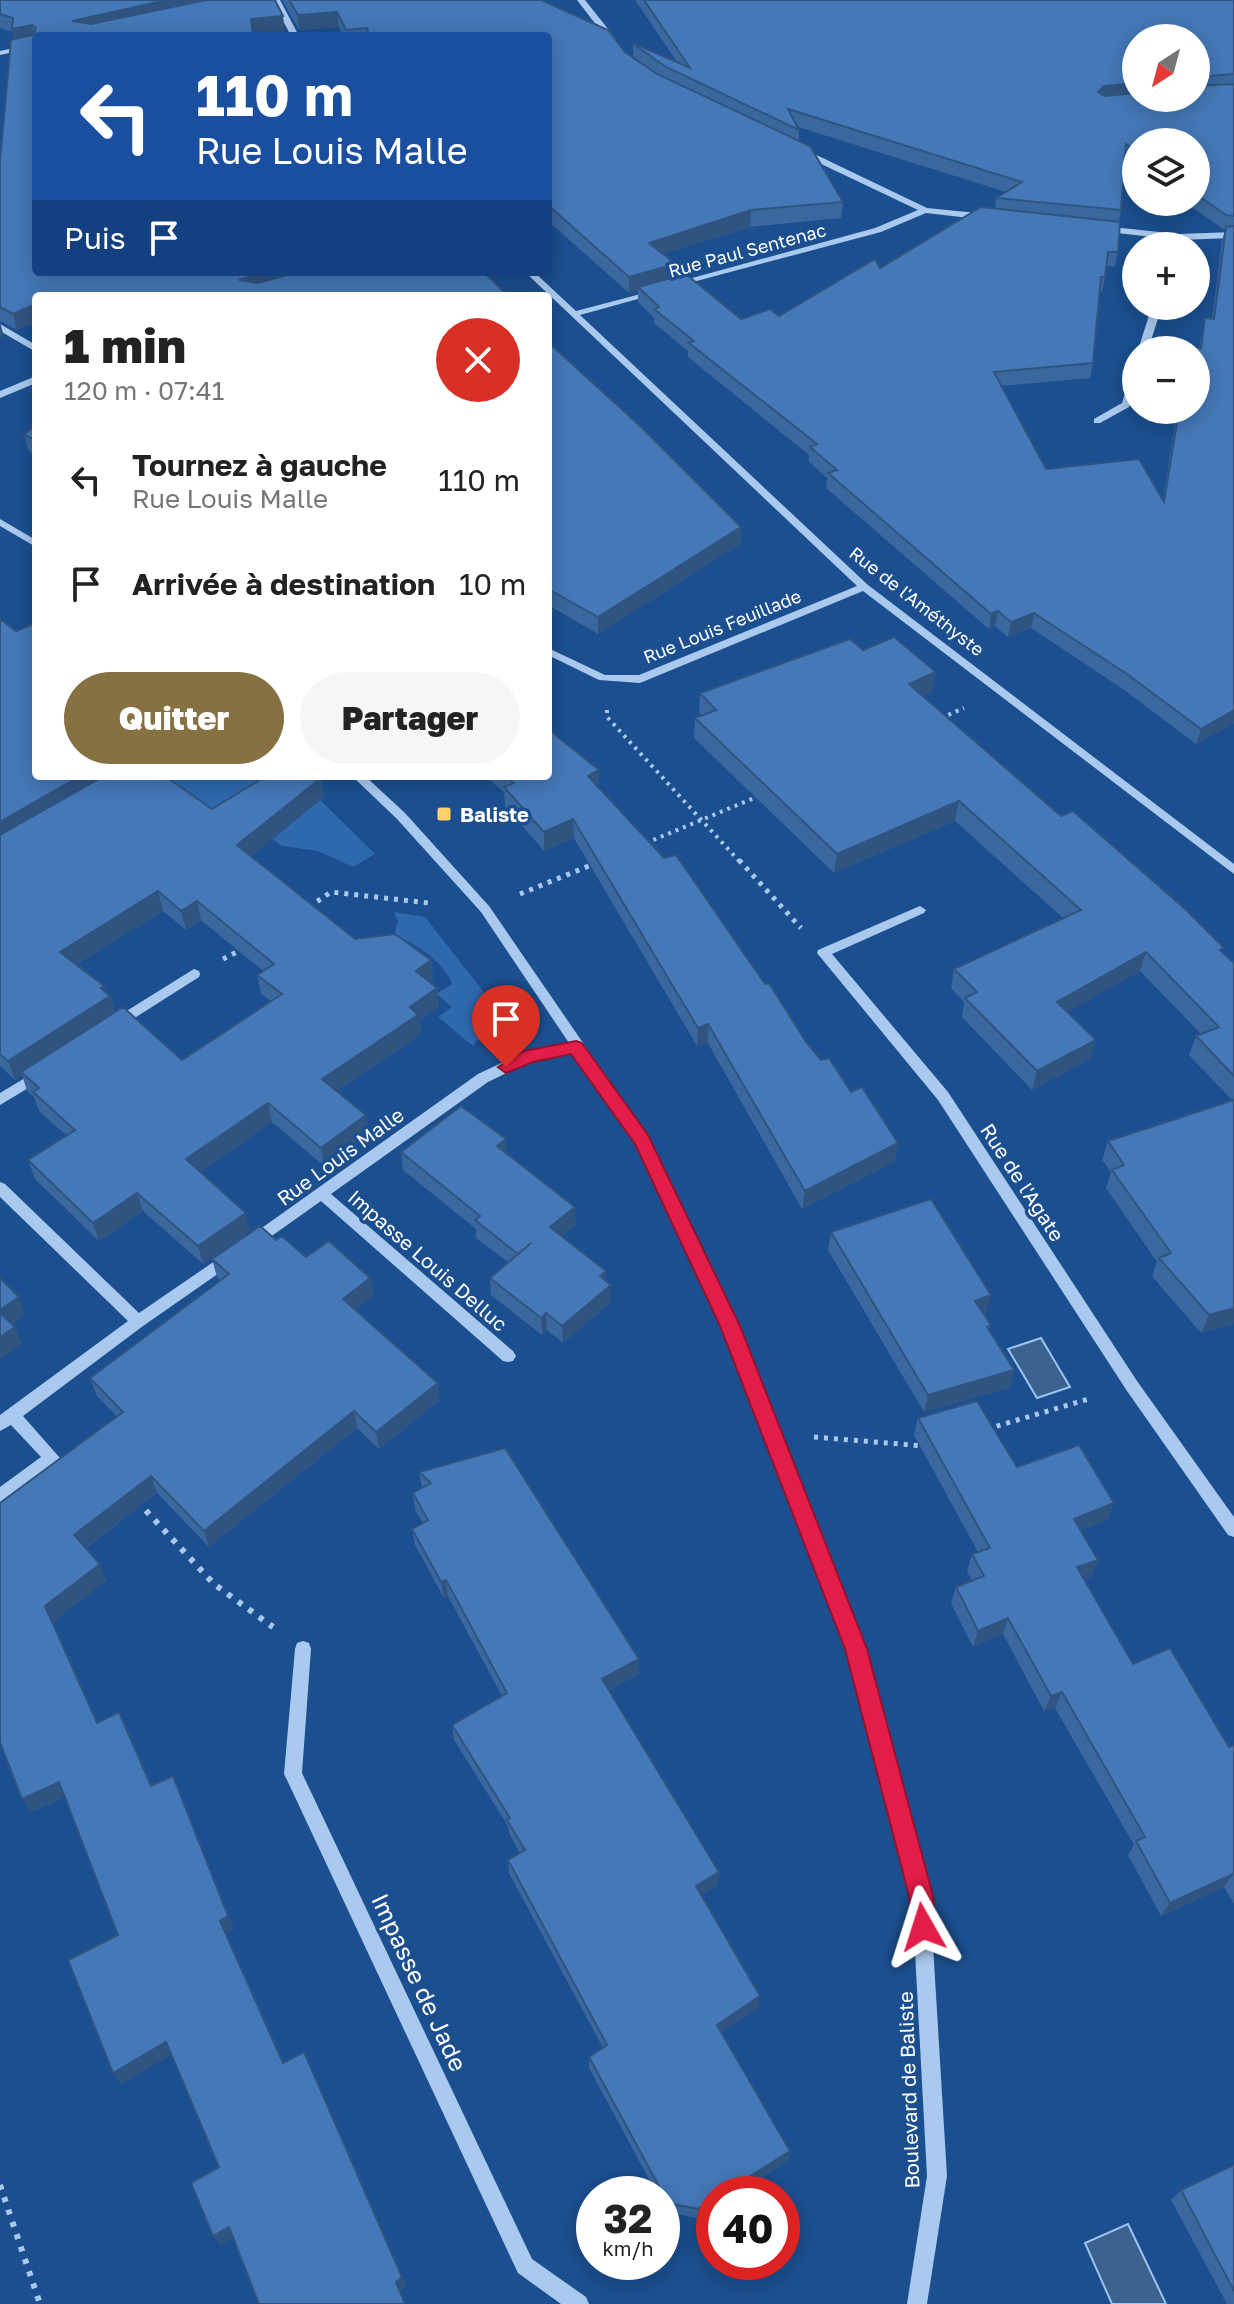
<!DOCTYPE html>
<html lang="fr">
<head>
<meta charset="utf-8">
<style>
	:root { --surface:#fff; --page:#f6f6f6; --text:#222; --muted:#767676; --accent:#857141 }
	body { margin:0; font-family:"Golos Text",sans-serif; background:var(--page); color:var(--text); height:100vh; display:flex; flex-direction:column; font-size:30px; white-space:nowrap }
	* { box-sizing:border-box; margin:0 }
	p { font-size:26px; color:var(--muted) }
	.icon { flex:none; width:44px; height:44px; fill:none; stroke:currentColor; stroke-width:2; stroke-linecap:round; stroke-linejoin:round }
	.map { position:relative; flex:1; overflow:hidden }
	.drawer { position:absolute; left:32px; top:292px; width:520px; height:488px; display:flex; flex-direction:column; background:var(--surface); border-radius:8px; box-shadow:0 4px 20px #0003 }
	.drawer>* { flex:none }
	.guide { position:absolute; left:32px; top:32px; width:520px; height:244px; border-radius:8px; box-shadow:0 4px 20px #0003; background:#1a4fa0; color:#fff; overflow:hidden }
	.needle { width:52px; rotate:216deg }
	.tools { position:absolute; left:1122px; top:24px; display:grid; gap:16px }
	.tools a { display:grid; place-items:center; width:88px; height:88px; border-radius:50%; background:var(--surface); box-shadow:0 4px 20px #0003; font-size:40px }
	.speed { position:absolute; left:576px; top:2176px; display:flex; gap:16px; font-size:40px; font-weight:700; text-align:center }
	.speed>* { display:grid; place-content:center; width:104px; height:104px; border-radius:50%; background:var(--surface); box-shadow:0 4px 20px #0003; line-height:1 }
	.speed small { font-size:20px; font-weight:400 }
	.speed .limit { border:12px solid #d22; background:#fff; color:#111 }
	.pin { position:absolute; display:grid; place-items:center; width:68px; height:68px; color:#fff; margin:-82px -34px; border-radius:50% 50% 50% 0; rotate:-45deg; box-shadow:0 0 8px #0007 }
	.pin .icon { rotate:45deg }
	.me { position:absolute; width:88px; margin:-44px; rotate:354deg; stroke-linejoin:round; filter:drop-shadow(0 0 6px #0008) }
	.turn { display:flex; align-items:center; gap:28px; height:168px; padding:0 32px; font-size:36px }
	.turn .icon { width:104px; height:104px; stroke-width:2.5 }
	.turn b { display:block; font-size:56px; line-height:68px }
	.then { display:flex; align-items:center; height:76px; padding:0 32px; background:#0003; gap:16px; font-size:30px }
	.round { display:grid; place-items:center; flex:none; width:84px; height:84px; border-radius:42px; background:var(--page) }
	.headline { display:flex; align-items:center; justify-content:space-between; height:136px; padding:0 32px }
	h1 { font-size:48px; font-weight:800; line-height:60px }
	.primary-button { display:flex; gap:16px; margin-top:auto; padding:16px 32px }
	.primary-button a { flex:1; height:92px; border-radius:48px; background:var(--accent); color:#fff; font-size:32px; font-weight:800; line-height:92px; text-align:center }
	.primary-button a+a { background:var(--page); color:var(--text) }
	ul { padding:0; list-style:none }
	li { display:flex; align-items:center; gap:24px; height:104px; padding:0 32px }
	li div { flex:1 }
	li b { display:block; font-size:30px }
	li em { font-style:normal }
	.map>svg:first-child { display:block }
	.green { fill:#2e69ad }
	.water { fill:#3c6290; stroke:#9cc4f0; stroke-width:2 }
	.lines { fill:none; stroke-linecap:round; stroke-linejoin:round }
	.path-far2 { stroke:#a9c9ee; stroke-width:4; stroke-dasharray:3 5; stroke-linecap:butt }
	.path-far1 { stroke:#a9c9ee; stroke-width:5; stroke-dasharray:4 6; stroke-linecap:butt }
	.path { stroke:#a9c9ee; stroke-width:6; stroke-dasharray:5 8; stroke-linecap:butt }
	.minor { fill:#a9c9ee; fill-rule:evenodd }
	.wall { fill:#3a679d; fill-rule:evenodd }
	.shaded-wall { fill:#305480 }
	.building { fill:#4478b7; stroke:#305480; stroke-width:2 }
	.route { fill:#e11d48; stroke:#92132f; stroke-width:2 }
	.poi-dot { fill:#ffd166; stroke:#1b4f8f; stroke-width:3 }
	.labels { text-anchor:middle; dominant-baseline:central; stroke-width:7; stroke-linejoin:round; paint-order:stroke }
	.far-street-label { font-size:18px; fill:#fff; stroke:#1b4f8f }
	.poi-label { font-size:20px; font-weight:bold; fill:#fff; stroke:#1b4f8f; text-anchor:start }
	.street-label { font-size:20px; fill:#fff; stroke:#1b4f8f }
	.near-street-label { font-size:24px; fill:#fff; stroke:#1b4f8f }
</style>
</head>
<body>
<div class="map">
<svg width="1234" height="2304" viewBox="0 0 1234 2304">
	<rect width="100%" height="100%" fill="#1b4f8f"/>
	<!-- green -->
	<path class="green" d="M176,776H296L375,854L353,867L318,851L282,846L230,807L212,818L153,791Z
		M394,912L425,917L486,995L494,1009V1019L473,1046L438,1017L452,1007L436,994L452,984C446,964 414,940 394,937L398,921Z"/>
	<!-- water -->
	<path class="water" d="M1041,1338L1070,1387L1037,1398L1008,1349Z
		M1128,2224L1166,2304H1112L1085,2243Z"/>
	<g class="lines">
		<!-- path-far2 -->
		<path class="path-far2" d="M607,710V717L740,862
			M941,718L964,708
			M646,843L759,796"/>
		<!-- path-far1 -->
		<path class="path-far1" d="M739,860L801,928
			M520,894L596,863
			M309,907L331,892L429,903
			M223,959L239,951
			M987,1429L1092,1398
			M814,1437L924,1446"/>
		<!-- path -->
		<path class="path" d="M137,1501L214,1584L273,1627
			M0,2185L40,2304"/>
		<!-- minor -->
		<path class="minor" d="M272,0H280L299,36H291Z
			M577,0H585L616,39V43H610Z
			M36,43V47L0,55V51Z
			M798,149H804L927,208L987,214L991,217L987,220L926,213L881,232L674,287V283L875,228L918,210L798,153Z
			M1103,226L1178,234L1234,232V238L1178,240L1100,231L1099,229Z
			M525,272H534L576,311L656,290V294L580,315L868,585L1234,864V874L863,591L640,683L599,680L548,655V648L605,675H639L857,586Z
			M1152,306H1162L1148,350H1138Z
			M0,324L36,345V352L0,331Z
			M1136,370V388L1129,407L1100,423H1094V419L1122,403L1131,373Z
			M36,376V383L0,398V391Z
			M0,519L36,540V547L0,526Z
			M352,776H365L405,813L489,906L647,1136L738,1326L864,1649L930,1896L947,2176L927,2304H907L927,2176L912,1896L848,1649L722,1326L636,1143L575,1052L533,1060L488,1082L331,1194L513,1351L516,1356L513,1361L508,1362L503,1361L321,1201L259,1245H249L247,1241L249,1237L478,1074L525,1052L569,1043L481,912L397,819Z
			M920,906L926,910L924,913L832,954L948,1092L1137,1381L1234,1517V1537L1228,1535L1127,1391L938,1100L817,953L818,950Z
			M194,969L199,971L200,974L199,977L122,1026H112L110,1023L112,1020Z
			M40,1069L47,1074L45,1078L0,1105V1093Z
			M0,1182L5,1184L139,1313L225,1254H235L237,1258L235,1262L143,1326L23,1416L60,1458L58,1463L0,1503V1487L41,1457L11,1425L0,1431V1415L128,1321L0,1197Z
			M303,1641L309,1643L311,1649L302,1773L532,2259L586,2297L589,2304H561L518,2273L287,1780L284,1774L295,1649L297,1643Z"/>
	</g>
	<!-- wall -->
	<path class="wall" d="M0,0L285,31L36,36V272L508,296H36L17,330L0,321V161L14,39L13,32L0,28Z
		M282,0H541L635,59L633,56V43L677,62L635,0H1234V723L1196,744L1123,689L1031,628L1008,637L995,626L989,629L826,488L827,478L809,462V455L688,357V351L654,323V318L638,302V291L629,293L548,221V36H343L339,27L299,30ZM1196,38V98H1136ZM798,127L1006,192L996,198L995,209L880,268L779,316L741,319L675,277L676,264L663,254L750,227L841,218L843,202L799,141V130ZM1136,142H1196V202H1184L1225,230L1222,241L1212,319L1205,318L1199,348L1196,410H1177L1163,500L1046,469L1001,386L1090,378L1093,363L1100,292H1102L1107,266L1115,267L1118,252L1119,222L1121,210L1125,159L1136,167Z
		M548,342L741,527L740,544L598,634L548,605Z
		M36,427V455L28,450L24,434Z
		M0,619L36,776L212,809L321,778L324,797L251,856L355,939L431,960L433,979L430,981L437,988L439,1007L419,1021L421,1034L336,1091L366,1115L369,1134L324,1166L272,1122L200,1172L250,1231L203,1264L143,1211L99,1241L35,1179L28,1160L66,1135L39,1111L34,1097L27,1091L22,1075L15,1080L0,1066ZM163,911L186,930L201,920L263,971L257,975L261,994L271,1001L182,1060L115,1012L110,996L106,993L104,986L77,964Z
		M863,650L933,692L923,696L1061,816L1222,952L1234,963V1324L1201,1333L1152,1276L1157,1262L1106,1188L1111,1172L1102,1160L1108,1141L1232,1100L1189,1055L1196,1036L1201,1034L1140,971L1067,1012L1090,1059L1032,1090L962,1017L964,1002L951,988L954,969L1063,918L955,821L834,873L694,738L695,718L702,716L699,712L700,693Z
		M599,770V788L765,984L806,1042L821,1060L898,1143L895,1161L802,1209L708,1043L697,1046L574,838L544,851L505,806L504,792L485,776H548Z
		M401,1152L507,1154L576,1225L562,1236L606,1271V1281L611,1302L563,1343L547,1330L542,1335L491,1295L490,1278L508,1262L476,1238V1229L403,1170Z
		M831,1232L986,1313L984,1314L991,1325L989,1330L1014,1370L1009,1388L924,1412L828,1250Z
		M276,1240L306,1257L370,1278L373,1296L355,1310L440,1400L379,1449L357,1428L209,1547L157,1493L86,1548L107,1580L53,1622L98,1723L126,1726L152,1786L173,1776L234,1929L226,1933L284,2063L406,2285L400,2290L233,2237L220,2245L219,2167L172,2054L121,2084L118,1935L65,1797L31,1812L22,1799L0,1742L117,1417L97,1396L90,1378L221,1281L217,1277L212,1259Z
		M918,1418L1017,1467L1114,1503L1107,1520L1081,1530L1098,1560L1091,1577L1084,1579L1133,1664L1229,1747L1234,1745V1904L1224,1887L1161,1916L1128,1855L1134,1845L1055,1708L1044,1711L1003,1634L973,1647L951,1603L956,1587L972,1581L967,1571L972,1554L978,1552L914,1435Z
		M419,1472L639,1659V1674L609,1690L717,1885L701,1895L758,2008L721,2032L790,2151L787,2161L735,2194H714V2207L697,2218L667,2212L662,2203V2194H657L589,2068V2057L603,2048L509,1873L508,1860L520,1853L509,1833L508,1826L454,1740L452,1725L502,1696L448,1596L444,1598L415,1545L412,1529L423,1523L415,1510L413,1493L422,1488Z
		M1234,2165V2304H1227L1171,2200L1181,2190Z"/>
	<!-- shaded-wall -->
	<path class="shaded-wall" d="M167,0H235L76,36L72,21Z
		M337,12L339,27L299,30L298,15Z
		M283,16L285,31L253,34L251,19Z
		M32,25L35,40L16,44L12,29Z
		M1136,83V97L1102,100L1098,92L1104,86Z
		M751,210L750,227L649,259V243Z
		M676,264L675,280L638,287V291L629,293V277Z
		M265,272H321L242,296L239,280Z
		M36,304V322L17,330L13,314Z
		M0,322L4,337L0,338Z
		M741,527L740,544L598,634V617Z
		M998,611L995,626L989,629L991,614Z
		M1034,613L1031,628L1008,637L1011,622Z
		M936,672L933,692L906,703L909,684Z
		M1234,710V723L1196,744L1201,729Z
		M599,770V789L588,776Z
		M80,776H119L0,845V822Z
		M321,778L324,797L241,865L237,845Z
		M959,801L955,821L834,873L837,854Z
		M573,819L574,838L544,851V832Z
		M158,891L163,911L66,971L60,952Z
		M197,901L201,920L186,930L181,911Z
		M1146,952L1140,971L1052,1021L1057,1002Z
		M431,960L433,979L418,990L416,971Z
		M104,986L108,998L110,996L116,1015L21,1072L22,1075L15,1080L8,1061Z
		M437,988L439,1007L419,1021L421,1034L325,1098L322,1079L410,1007Z
		M708,1024V1043L697,1046L698,1028Z
		M1096,1040L1090,1059L1032,1090L1037,1071Z
		M268,1103L272,1122L191,1178L186,1159Z
		M366,1115L369,1134L324,1166L321,1148Z
		M506,1139L507,1158L497,1146Z
		M898,1143L895,1161L802,1209L805,1191Z
		M137,1193L143,1211L99,1241L93,1223Z
		M575,1207L576,1225L551,1245L550,1227Z
		M246,1213L250,1231L203,1264L198,1246Z
		M606,1271V1288L611,1285V1302L563,1343L562,1326L600,1276Z
		M370,1278L373,1296L346,1317L343,1299Z
		M991,1295L986,1313L971,1319L975,1301Z
		M19,1297L26,1314L6,1329L0,1314V1310Z
		M1234,1308V1324L1201,1333L1209,1315Z
		M546,1313L547,1330L542,1335L541,1318Z
		M15,1327L22,1344L0,1360V1337Z
		M1014,1370L1009,1388L924,1412L928,1395Z
		M438,1383L440,1400L379,1449L376,1432Z
		M354,1411L357,1428L209,1547L204,1531Z
		M151,1476L157,1493L81,1551L74,1535Z
		M1114,1503L1107,1520L1068,1535L1074,1519Z
		M1098,1560L1091,1577L1071,1584L1077,1567Z
		M100,1564L107,1580L53,1622L105,1738L45,1606Z
		M446,1580L448,1596L444,1598L441,1582Z
		M1008,1618L1003,1634L973,1647L978,1631Z
		M639,1659V1674L602,1694V1679Z
		M1062,1692L1055,1708L1044,1711L1051,1696Z
		M173,1776L234,1929L226,1933L220,1921Z
		M59,1782L67,1796L31,1812L22,1799Z
		M719,1872L717,1885L695,1899L696,1886Z
		M1233,1874L1224,1887L1161,1916L1170,1903Z
		M760,1996L758,2008L715,2036L717,2025Z
		M166,2042L174,2053L121,2084L113,2073Z
		M304,2052L406,2285L400,2290L396,2282Z
		M790,2151L787,2161L735,2194H722Z
		M714,2199V2207L697,2218L698,2209Z
		M229,2227L235,2236L220,2245L213,2236Z"/>
	<!-- building -->
	<path class="building" d="M0,0H167L72,21L91,24L206,0H275L283,16L251,19L253,36H36V272H265L239,280L258,283L297,272H484L508,296H58L56,295L53,296H36V304L13,314L0,307V161L11,40L33,35L36,28L32,25L12,29L13,18L0,14Z
		M289,0H541L608,30L625,52L657,74L810,146L843,202L751,210L649,243L676,264L629,277L548,205V36H369L367,28L346,30L337,12L298,15Z
		M644,0H1234V74L1199,77L1196,85V38H1136V83L1104,86L1098,92L1105,96L1136,93V98H1196V86L1234,84V216L1226,215L1196,194V142H1136V151L1126,144L1121,210L996,198L1022,182L788,109L799,130L666,67L635,45L633,43L690,68Z
		M981,207L1120,222L1118,252H1108L1105,277H1101L1093,363L994,372L1046,469L1139,459L1164,502L1179,410H1196V350H1188L1189,346L1201,348L1205,318L1214,319L1226,227L1234,226V710L1201,729L1127,674L1034,613L1011,622L998,611L991,614L828,473L837,470L810,447L817,444L689,343L694,341L654,309L659,307L638,287L686,274L741,319L770,309L779,316L875,259L880,268Z
		M548,342L639,425L741,527L598,617L548,589Z
		M36,427V441L24,434Z
		M0,619L16,631L36,623V776H80L0,822Z
		M894,637L936,672L909,684L1061,816L1073,811L1184,908L1224,948L1220,950L1234,963V1076L1196,1036L1219,1027L1146,952L1057,1002L1096,1040L1037,1071L965,998L977,992L954,969L1081,910L959,801L837,854L695,718L716,710L700,693L850,639L863,650Z
		M548,729L599,770L588,776L664,858L676,855L765,984L769,983L806,1042L821,1060L829,1058L851,1092L862,1087L898,1143L805,1191L708,1024L698,1028L573,819L544,832L504,787L514,783L506,776H548Z
		M104,776H165L212,809L266,776H320L321,778L237,845L355,939L395,934L431,960L416,971L437,988L410,1007L418,1015L322,1079L366,1115L321,1148L268,1103L186,1159L246,1213L198,1246L137,1193L93,1223L28,1160L75,1130L33,1092L39,1088L21,1072L123,1007L182,1060L282,994L257,975L274,964L197,901L181,911L158,891L60,952L104,986L101,988L110,996L8,1061L0,1054V835Z
		M1234,1100V1308L1209,1315L1159,1258L1171,1253L1112,1170L1124,1165L1108,1141Z
		M461,1106L506,1139L497,1146L575,1207L550,1227L606,1271L600,1276L611,1285L562,1326L546,1313L541,1318L490,1278L531,1243L518,1254L475,1220L480,1216L401,1152Z
		M931,1199L991,1295L975,1301L991,1325L987,1327L1014,1370L928,1395L831,1232Z
		M260,1226L276,1240L282,1236L306,1257L329,1241L370,1278L343,1299L438,1383L376,1432L354,1411L204,1531L151,1476L74,1535L100,1564L45,1606L97,1723L119,1712L151,1786L173,1776L228,1916L220,1921L283,2063L304,2052L402,2277L396,2282L405,2304H259L229,2227L213,2236L191,2183L219,2167L166,2042L113,2073L68,1960L118,1935L59,1782L22,1799L0,1742V1503L123,1412L90,1378L229,1274L212,1259Z
		M0,1278L19,1297L0,1310Z
		M0,1313L15,1327L0,1337Z
		M977,1401L1017,1467L1079,1445L1114,1503L1074,1519L1098,1560L1077,1567L1133,1664L1170,1648L1229,1747L1234,1745V1875L1233,1874L1170,1903L1136,1841L1145,1837L1062,1692L1051,1696L1008,1618L978,1631L956,1587L984,1576L972,1554L990,1548L918,1418Z
		M505,1448L639,1659L602,1679L719,1872L696,1886L760,1996L717,2025L790,2151L722,2194H714V2199L698,2209L668,2203L589,2057L607,2045L508,1860L525,1850L507,1820L510,1818L452,1725L507,1693L446,1580L441,1582L412,1529L428,1520L413,1493L431,1483L419,1472Z
		M1234,2165V2291L1181,2190Z"/>
	<!-- route -->
	<path class="route" d="M576,1041L582,1043L648,1135L740,1326L867,1649L933,1896L935,1927L931,1935L923,1939L915,1935L909,1896L845,1649L720,1326L635,1144L571,1054L533,1062L506,1073L498,1067L524,1051Z"/>
	<!-- markers -->
	<rect class="poi-dot" x="436" y="806" width="16" height="16" rx="4"/>
	<g class="labels">
		<!-- far-street labels -->
		<g class="far-street-label">
			<text transform="translate(747 250) rotate(-15)">Rue Paul Sentenac</text>
			<text transform="translate(917 601) rotate(38)">Rue de l'Améthyste</text>
			<text transform="translate(722 626) rotate(-22)">Rue Louis Feuillade</text>
		</g>
		<!-- poi labels -->
		<g class="poi-label">
			<text x="460" y="814">Baliste</text>
		</g>
		<!-- street labels -->
		<g class="street-label">
			<text transform="translate(340 1156) rotate(-36)">Rue Louis Malle</text>
			<text transform="translate(1023 1182) rotate(57)">Rue de l'Agate</text>
			<text transform="translate(428 1260) rotate(41)">Impasse Louis Delluc</text>
			<text transform="translate(908 2090) rotate(-92)">Boulevard de Baliste</text>
		</g>
		<!-- near-street labels -->
		<g class="near-street-label">
			<text transform="translate(420 1982) rotate(65)">Impasse de Jade</text>
		</g>
	</g>
</svg>
<div class="tools">
<a><svg class="needle" viewBox="-14 -14 28 28"><path d="M0-13l5 13h-10z" fill="#e53935"/><path d="M0 13l5-13h-10z" fill="#767676"/></svg></a>
<a><svg class="icon" aria-label="layers" viewBox="0 0 24 24"><path d="M12 4l9 5-9 5-9-5zM3 14l9 5 9-5"/></svg></a>
<a>+</a>
<a>−</a>
</div>
<div class="speed"><div>32<small>km/h</small></div><div class="limit">40</div></div>
<div class="pin" style="left:506px;top:1067px;background:#d93025"><svg class="icon" aria-label="arrive" viewBox="0 0 24 24"><path d="M6 21V4h12l-3 4 3 4H6"/></svg></div>
<svg class="me" style="left:923px;top:1927px" viewBox="-20 -20 40 40"><path d="M0-17L14 15 0 8-14 15z" fill="#e11d48" stroke="#fff" stroke-width="4"/></svg>
<div class="guide">
<div class="turn"><svg class="icon" aria-label="left" viewBox="0 0 24 24"><path d="M17 20v-9H6M10 6l-5 5 5 5"/></svg><div><b>110 m</b>Rue Louis Malle</div></div>
<div class="then">Puis<svg class="icon" aria-label="arrive" viewBox="0 0 24 24"><path d="M6 21V4h12l-3 4 3 4H6"/></svg></div>
</div>
<section class="drawer">
<div class="headline"><div><h1>1 min</h1><p>120 m · 07:41</p></div><a class="round" style="background:#d93025;color:#fff"><svg class="icon" aria-label="close" viewBox="0 0 24 24"><path d="M6 6l12 12M18 6L6 18"/></svg></a></div>
<ul>
<li><svg class="icon" aria-label="left" viewBox="0 0 24 24"><path d="M17 20v-9H6M10 6l-5 5 5 5"/></svg><div><b>Tournez à gauche</b><p>Rue Louis Malle</p></div><em>110 m</em></li>
<li><svg class="icon" aria-label="arrive" viewBox="0 0 24 24"><path d="M6 21V4h12l-3 4 3 4H6"/></svg><div><b>Arrivée à destination</b></div><em>10 m</em></li>
</ul>
<div class="primary-button"><a>Quitter</a><a>Partager</a></div>
</section>
</div>
</body>
</html>
